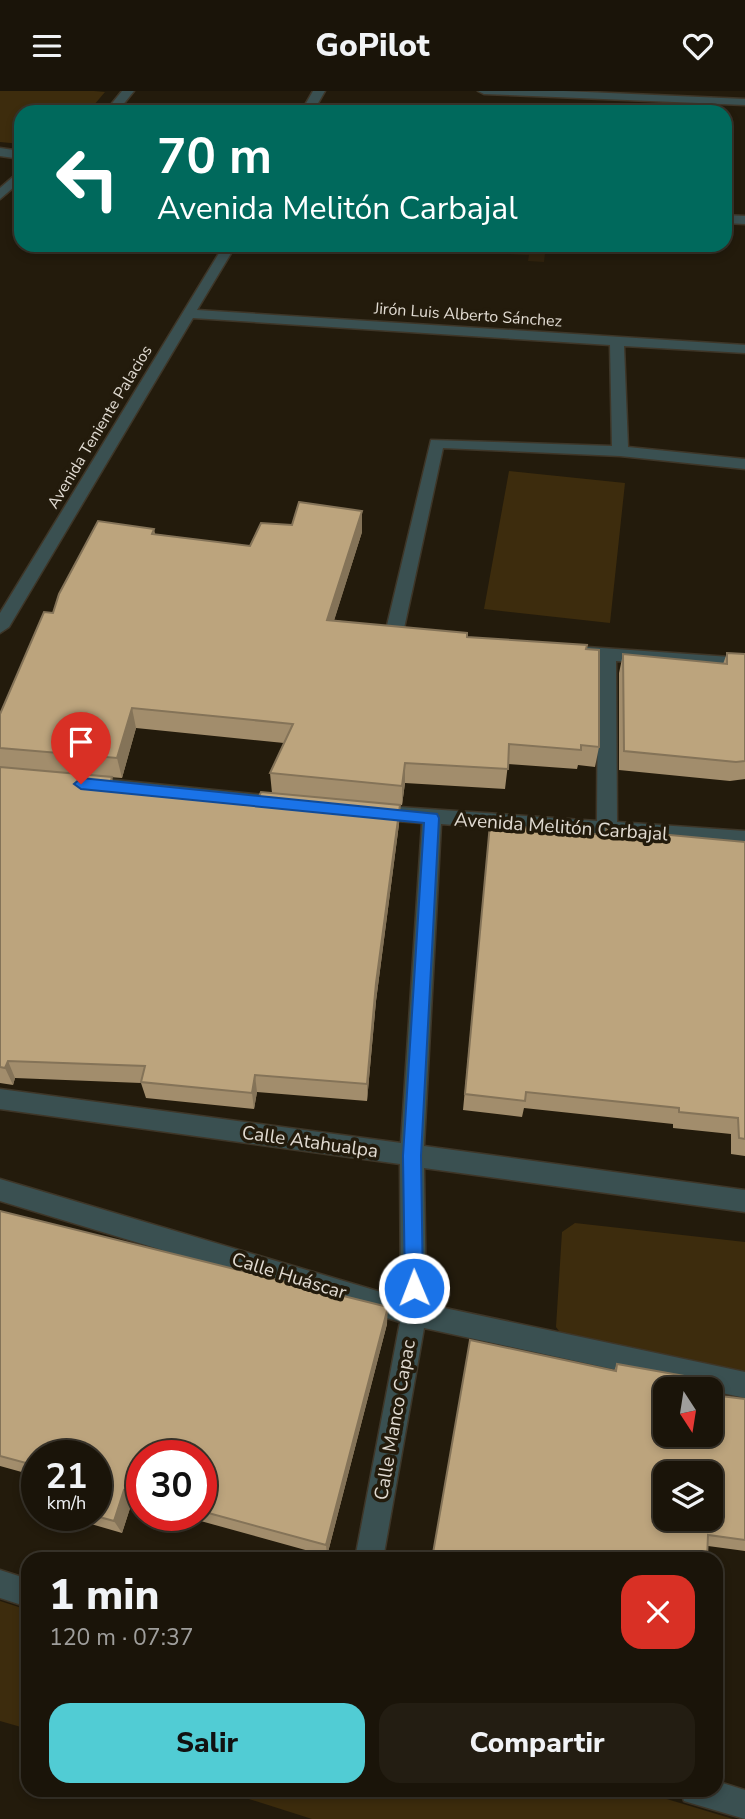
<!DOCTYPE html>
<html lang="es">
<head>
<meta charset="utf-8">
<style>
	:root { --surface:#1a1409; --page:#231d12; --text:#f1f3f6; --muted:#9f9e9c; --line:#38332a; --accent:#51ccd4 }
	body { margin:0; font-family:"Nunito Sans",sans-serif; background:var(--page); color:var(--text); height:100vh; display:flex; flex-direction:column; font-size:26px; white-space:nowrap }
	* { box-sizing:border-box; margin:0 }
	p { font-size:23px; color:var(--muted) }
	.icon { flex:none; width:38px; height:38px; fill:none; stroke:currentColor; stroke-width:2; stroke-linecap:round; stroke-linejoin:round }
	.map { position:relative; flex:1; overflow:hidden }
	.panel { position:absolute; left:21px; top:1461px; width:702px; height:245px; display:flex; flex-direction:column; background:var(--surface); border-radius:21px; box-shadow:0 4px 10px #0003,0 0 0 2px var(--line) }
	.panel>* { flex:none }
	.top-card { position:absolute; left:14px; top:14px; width:718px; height:147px; border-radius:21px; box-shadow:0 4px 10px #0003,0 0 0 2px var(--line); background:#00695c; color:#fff; overflow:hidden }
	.needle { width:46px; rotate:168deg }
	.buttons { position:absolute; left:653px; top:1286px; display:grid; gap:14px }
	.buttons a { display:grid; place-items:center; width:70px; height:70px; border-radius:14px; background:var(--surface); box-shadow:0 4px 10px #0003,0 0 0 2px var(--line); font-size:35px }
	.speed { position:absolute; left:21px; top:1349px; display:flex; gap:14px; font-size:35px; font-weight:700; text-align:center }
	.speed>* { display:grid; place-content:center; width:91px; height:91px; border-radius:50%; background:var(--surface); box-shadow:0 4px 10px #0003,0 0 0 2px var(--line); line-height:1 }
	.speed small { font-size:18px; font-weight:400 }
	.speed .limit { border:10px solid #d22; background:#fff; color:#111 }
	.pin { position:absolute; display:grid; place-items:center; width:60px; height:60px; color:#fff; margin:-72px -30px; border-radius:50% 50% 50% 0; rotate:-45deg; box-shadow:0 0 7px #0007 }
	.pin .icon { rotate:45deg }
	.me { position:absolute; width:77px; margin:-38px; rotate:359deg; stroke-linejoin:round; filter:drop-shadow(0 0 5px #0008) }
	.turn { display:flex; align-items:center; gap:24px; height:147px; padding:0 28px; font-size:32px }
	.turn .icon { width:91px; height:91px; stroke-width:2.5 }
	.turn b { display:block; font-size:49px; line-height:60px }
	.round { display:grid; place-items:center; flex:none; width:74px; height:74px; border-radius:21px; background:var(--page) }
	.head { display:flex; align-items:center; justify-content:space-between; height:119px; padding:0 28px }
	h1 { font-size:42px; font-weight:800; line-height:52px }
	.primary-button { display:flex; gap:14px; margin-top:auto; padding:14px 28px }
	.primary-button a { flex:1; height:80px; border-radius:21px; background:var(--accent); color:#111; font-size:28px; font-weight:800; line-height:80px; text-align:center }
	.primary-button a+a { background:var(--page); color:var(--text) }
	header { display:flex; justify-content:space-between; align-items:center; height:91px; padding:0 28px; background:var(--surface); font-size:32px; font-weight:800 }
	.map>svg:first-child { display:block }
	.built { fill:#30230e }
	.green { fill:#3d2c0d }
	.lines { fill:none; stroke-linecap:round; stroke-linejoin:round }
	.minor-casing { stroke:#3e3628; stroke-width:3 }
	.minor { fill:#3a5051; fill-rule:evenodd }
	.wall { fill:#a28d6c; fill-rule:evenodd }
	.shaded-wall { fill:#847358 }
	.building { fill:#bca47d; stroke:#847358; stroke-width:2; fill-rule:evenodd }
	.route { fill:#1a73e8; stroke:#114b97; stroke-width:2 }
	.labels { text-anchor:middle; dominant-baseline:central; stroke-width:7; stroke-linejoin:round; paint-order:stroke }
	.far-street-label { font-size:16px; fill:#e1dbd2; stroke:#231b0c }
	.street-label { font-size:19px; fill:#e1dbd2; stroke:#231b0c }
</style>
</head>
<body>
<header><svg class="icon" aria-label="menu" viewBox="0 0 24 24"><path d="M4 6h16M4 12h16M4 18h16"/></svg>GoPilot<svg class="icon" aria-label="heart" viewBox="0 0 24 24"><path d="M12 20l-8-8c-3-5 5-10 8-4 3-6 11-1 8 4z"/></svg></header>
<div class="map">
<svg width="745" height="1728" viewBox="0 0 745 1728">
	<rect width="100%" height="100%" fill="#231b0c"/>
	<!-- built -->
	<path class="built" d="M508,154H546L544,171L528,170L529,164L507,163Z"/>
	<!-- green -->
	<path class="green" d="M0,0H94L105,1L88,21H21V53L0,51Z
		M509,380L625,392L610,532L484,518Z
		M575,1132L745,1151V1287L565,1248L556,1236L562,1141Z
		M0,1510L28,1519V1638L0,1630Z
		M221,1699H637L733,1728H312Z"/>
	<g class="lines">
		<defs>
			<path id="minor" d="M122,0H134L117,21H105Z
				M313,0H325L313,21H301Z
				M478,0H564L745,8V14L484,3Z
				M0,57L21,60V68L0,65Z
				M21,79V90L0,108V97Z
				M724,124L745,125V133L724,132Z
				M224,154H236L197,219L745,254V262L624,255L628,356L745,368V378L620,365L443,357L403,542L414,544L417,548C410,557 390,556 384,547L431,349L612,355L610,254L193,227L9,536L0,542V522Z
				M573,555L745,567V579L616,570L617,731L745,740V756L441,733L424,1055L745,1099V1121L424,1077L426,1213L745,1281V1307L424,1237L383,1468H355L400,1231L0,1110V1088L401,1207L400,1073L0,1018V998L401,1052L422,732L371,728L364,726L361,721L364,716L371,714L597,730L598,569L567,565L564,561Z
				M86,686L284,706L291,708L294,713L291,718L284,720L86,700L79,698L76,693L79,688Z
				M0,1479L28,1488V1516L0,1507Z
				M716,1690L745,1699V1728L684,1710L680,1699H716Z"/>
		</defs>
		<!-- minor casing -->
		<use href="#minor" class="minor-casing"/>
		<!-- minor -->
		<use href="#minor" class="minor"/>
	</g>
	<!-- wall -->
	<path class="wall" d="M154,438L155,443L250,455L362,441L334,529L467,546L586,558L599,656L595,676L578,674L577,678L508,673L505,698L405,692L402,714H400L399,733L376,910L367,1010L257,1001L254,1018L146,1007L141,992L15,987L13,994L0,992V623L53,522ZM136,637L284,652L270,682L272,702L255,714L115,700L109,686L122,687Z
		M727,562L745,563V688L730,690L619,679V582L623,563L723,573Z
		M490,733L605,744L606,738L745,751V1065L731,1063V1043L673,1037V1033L524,1017L522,1026L463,1019Z
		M0,1120L387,1233L327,1465L179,1424H201V1365H142V1414L132,1411L122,1442L60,1424H96L37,1365V1416L28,1407L36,1385L0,1375Z
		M617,1273L713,1304L745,1308V1460L708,1455L614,1280Z"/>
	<!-- shaded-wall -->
	<path class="shaded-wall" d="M362,420V441L328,549L327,529Z
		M132,617L136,637L122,687L117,667Z
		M405,672V692L402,714V695Z
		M112,686L116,706L108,699Z
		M400,714L399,733L376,910L367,1010V993L376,892Z
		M8,970L15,987L13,994L5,977Z
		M255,984L257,1001L254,1018L252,1002Z
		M388,1216L387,1233L327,1465L326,1454Z
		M124,1399L132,1411L122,1442L114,1430Z"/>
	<!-- building -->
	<path class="building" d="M299,411L362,420L327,529L467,542V546L587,554L586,558L599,559V656L581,654V659L509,653L508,678L405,672L402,695L270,682L293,633L132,617L117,667L0,657V623L44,521L53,522L59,503L98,430L154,438L152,443L250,455L261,432L292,434Z
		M727,562L745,563V670L736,671L624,660L623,563L727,573Z
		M0,676L112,686L108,699L255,714L261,701L400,714L376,892L367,993L255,984L252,1002L141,991L145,975L8,970L5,977L0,976Z
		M490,733L606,744V738L745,751V1048L739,1047L738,1027L679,1021V1017L526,1001L525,1010L465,1003Z
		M0,1120L388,1216L326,1454L201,1420V1365H142V1404L124,1399L114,1430L92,1424H96V1365H37V1375L0,1365Z
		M470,1249L616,1280L617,1273L713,1290V1304L745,1308V1449L708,1444L707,1468H432ZM665,1298H710V1344H665ZM665,1382H710V1428H665Z
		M37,1383V1409L28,1407Z"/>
	<!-- route -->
	<path class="route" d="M81,687L437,723L439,727L421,1065L423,1197L421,1203L414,1206L407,1203L405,1197L403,1065L424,732L81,698L74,693Z"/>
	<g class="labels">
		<!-- far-street labels -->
		<g class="far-street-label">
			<text transform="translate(468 224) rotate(4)">Jirón Luis Alberto Sánchez</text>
			<text transform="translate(100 336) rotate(-59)">Avenida Teniente Palacios</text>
		</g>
		<!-- street labels -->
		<g class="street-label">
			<text transform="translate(561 736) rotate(4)">Avenida Melitón Carbajal</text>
			<text transform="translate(310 1051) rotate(8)">Calle Atahualpa</text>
			<text transform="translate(289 1185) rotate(17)">Calle Huáscar</text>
			<text transform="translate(395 1329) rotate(-80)">Calle Manco Capac</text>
		</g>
	</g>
</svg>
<div class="buttons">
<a><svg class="needle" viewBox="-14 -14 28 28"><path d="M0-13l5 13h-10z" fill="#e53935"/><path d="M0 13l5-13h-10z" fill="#9f9e9c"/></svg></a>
<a><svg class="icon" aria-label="layers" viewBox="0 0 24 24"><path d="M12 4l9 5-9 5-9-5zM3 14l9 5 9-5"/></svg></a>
</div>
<div class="speed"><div>21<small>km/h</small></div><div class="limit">30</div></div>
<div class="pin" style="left:81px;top:693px;background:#d93025"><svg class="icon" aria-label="arrive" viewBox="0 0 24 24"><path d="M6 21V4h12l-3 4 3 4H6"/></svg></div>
<svg class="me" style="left:414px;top:1197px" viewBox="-20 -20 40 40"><circle r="17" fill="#1a73e8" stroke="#fff" stroke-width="3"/><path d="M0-11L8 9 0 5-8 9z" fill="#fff"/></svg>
<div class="top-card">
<div class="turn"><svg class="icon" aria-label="left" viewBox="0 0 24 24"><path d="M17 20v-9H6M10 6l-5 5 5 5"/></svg><div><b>70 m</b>Avenida Melitón Carbajal</div></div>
</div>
<section class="panel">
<div class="head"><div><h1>1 min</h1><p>120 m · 07:37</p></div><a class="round" style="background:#d93025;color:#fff"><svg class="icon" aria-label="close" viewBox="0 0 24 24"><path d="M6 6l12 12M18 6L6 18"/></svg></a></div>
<div class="primary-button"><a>Salir</a><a>Compartir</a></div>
</section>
</div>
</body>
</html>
